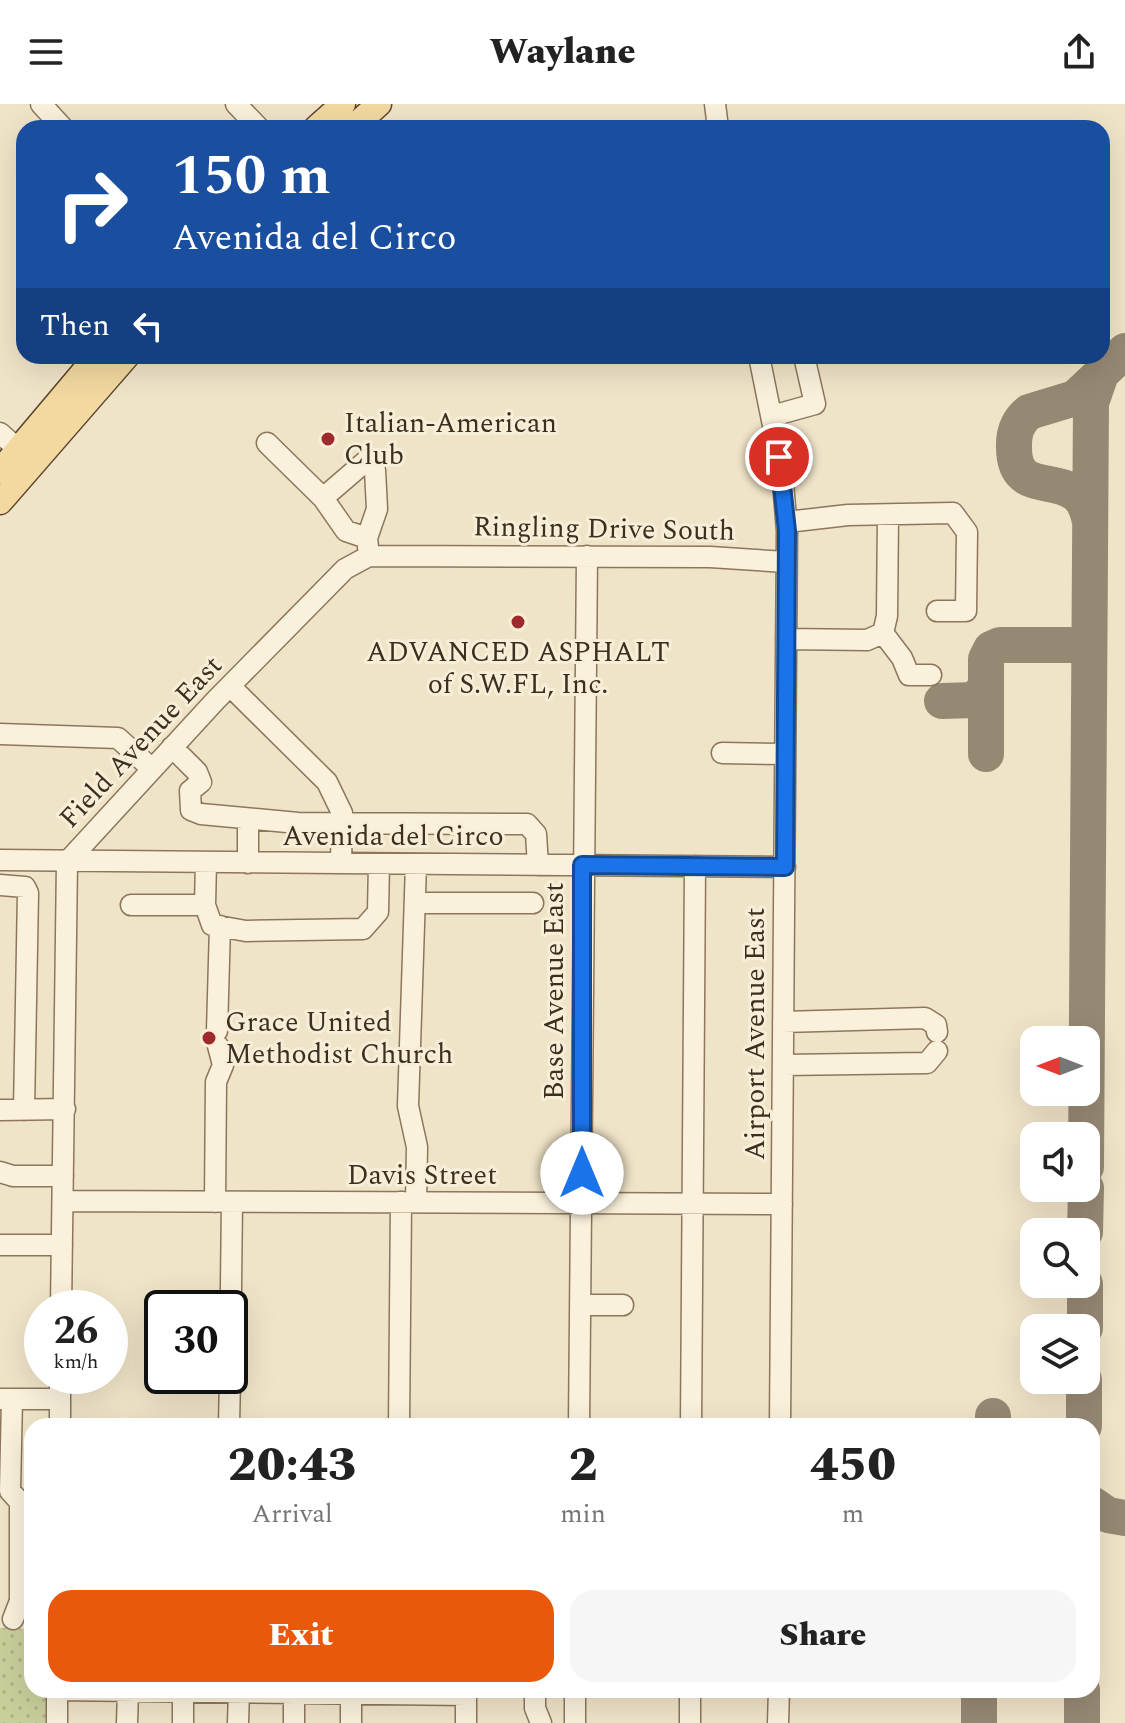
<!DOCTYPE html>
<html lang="en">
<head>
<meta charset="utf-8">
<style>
	:root { --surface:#fff; --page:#f6f6f6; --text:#222; --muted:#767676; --accent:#ea580c }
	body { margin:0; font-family:Spectral,serif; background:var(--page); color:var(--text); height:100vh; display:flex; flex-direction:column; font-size:30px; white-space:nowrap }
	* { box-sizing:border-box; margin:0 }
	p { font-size:26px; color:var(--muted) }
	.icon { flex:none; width:44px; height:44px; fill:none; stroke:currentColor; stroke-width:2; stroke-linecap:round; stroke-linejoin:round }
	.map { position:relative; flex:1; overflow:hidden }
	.panel { position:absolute; left:24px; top:1314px; width:1076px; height:280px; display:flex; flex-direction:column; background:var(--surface); border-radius:24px; box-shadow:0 8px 32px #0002 }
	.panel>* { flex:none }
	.hud { position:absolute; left:16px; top:16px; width:1094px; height:244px; border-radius:24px; box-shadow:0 8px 32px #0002; background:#1a4fa0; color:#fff; overflow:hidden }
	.needle { width:52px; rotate:270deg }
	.tools { position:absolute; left:1020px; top:922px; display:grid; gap:16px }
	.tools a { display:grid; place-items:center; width:80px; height:80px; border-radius:16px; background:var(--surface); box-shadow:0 8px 32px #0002; font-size:40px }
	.speed { position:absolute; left:24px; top:1186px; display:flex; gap:16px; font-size:40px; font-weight:700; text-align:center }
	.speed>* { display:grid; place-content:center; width:104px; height:104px; border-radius:50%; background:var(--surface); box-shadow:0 8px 32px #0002; line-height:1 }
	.speed small { font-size:20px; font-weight:400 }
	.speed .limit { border:4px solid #111; border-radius:12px; background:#fff; color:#111 }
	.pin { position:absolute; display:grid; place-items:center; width:68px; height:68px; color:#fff; margin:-34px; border:4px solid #fff; border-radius:50%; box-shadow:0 2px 8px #0007 }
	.me { position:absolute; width:88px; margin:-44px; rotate:0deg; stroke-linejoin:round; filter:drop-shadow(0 0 6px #0008) }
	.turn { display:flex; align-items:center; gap:28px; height:168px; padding:0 24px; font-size:36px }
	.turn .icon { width:104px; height:104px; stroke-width:2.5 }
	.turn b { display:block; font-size:56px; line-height:68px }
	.then { display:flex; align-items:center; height:76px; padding:0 24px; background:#0003; gap:16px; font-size:30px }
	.eta { display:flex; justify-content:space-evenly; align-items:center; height:136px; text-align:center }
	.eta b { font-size:48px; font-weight:800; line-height:56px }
	.primary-button { display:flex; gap:16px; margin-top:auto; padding:16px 24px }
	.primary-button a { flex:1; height:92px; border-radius:24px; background:var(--accent); color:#fff; font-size:32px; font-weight:800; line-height:92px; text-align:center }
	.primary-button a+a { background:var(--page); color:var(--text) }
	header { display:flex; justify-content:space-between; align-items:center; height:104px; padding:0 24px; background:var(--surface); font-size:36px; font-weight:800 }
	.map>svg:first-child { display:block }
	.green { fill:url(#green-dots) }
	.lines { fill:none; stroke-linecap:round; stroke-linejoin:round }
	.taxiway { stroke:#968974; stroke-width:36 }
	.minor-casing { stroke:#8d765c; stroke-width:23 }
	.major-casing { stroke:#5b4430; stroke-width:27 }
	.minor { stroke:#faf1dc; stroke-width:20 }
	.major { stroke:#f3d9a0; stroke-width:24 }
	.route-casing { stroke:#114b97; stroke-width:20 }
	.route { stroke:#1a73e8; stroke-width:14 }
	.poi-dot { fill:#9e2a2b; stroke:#f7eed8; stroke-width:3 }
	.labels { text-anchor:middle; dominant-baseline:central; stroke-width:6; stroke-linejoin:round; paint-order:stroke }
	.poi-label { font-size:28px; fill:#3d2e20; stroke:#f7eed8; text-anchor:start }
	.street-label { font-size:28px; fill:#3d2e20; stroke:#f7eed8 }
</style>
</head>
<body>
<header><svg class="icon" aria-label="menu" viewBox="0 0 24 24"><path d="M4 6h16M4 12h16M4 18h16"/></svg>Waylane<svg class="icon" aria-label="share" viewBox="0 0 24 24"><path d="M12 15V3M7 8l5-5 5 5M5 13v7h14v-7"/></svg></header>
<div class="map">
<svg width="1125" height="1619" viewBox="0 0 1125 1619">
	<defs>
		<pattern id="green-dots" width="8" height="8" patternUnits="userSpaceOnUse" patternTransform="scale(2)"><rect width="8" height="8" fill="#c9cf9b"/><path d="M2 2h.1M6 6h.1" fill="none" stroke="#aeb285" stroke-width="1.8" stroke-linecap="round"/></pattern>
	</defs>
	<rect width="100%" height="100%" fill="#f0e4c8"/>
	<!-- green -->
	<path class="green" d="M0,1524L32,1525V1586H49V1619H0Z"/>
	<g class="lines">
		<!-- taxiway -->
		<path class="taxiway" d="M1090,418C1088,407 1085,397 1076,390C1052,371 1013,391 1014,341C1014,327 1018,317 1029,308L1075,294L1125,247
			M942,597L975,596L986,583
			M986,650V555L991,545L1000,541H1076L1085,546L1089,554
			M1086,1063L1091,299L1101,270
			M1085,1128L1086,1084
			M1085,1224V1180
			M993,1322V1312
			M1084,1322V1276
			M1092,1400L1108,1411L1125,1414
			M979,1619V1586
			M1082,1619V1586"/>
		<defs>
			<path id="minor" d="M41,0L63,24
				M236,0L259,24
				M715,0L718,24
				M759,252L782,366L787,427L780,1322
				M772,312L815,300L804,252
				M0,329L28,354
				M267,339L323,394
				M787,418L848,411L953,409L967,428L966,507H937
				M367,434L346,427L323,394L366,357L375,366L377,405L367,434L369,452
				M883,529L902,554L909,571H931
				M786,535L867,536L883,529L887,512L888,411
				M230,582L327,678L342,709L341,759
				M0,630L118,634L152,665
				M172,643L197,668L201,678L190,687L191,706L201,710L298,719L527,720L536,730L538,761
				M722,649L785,650
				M248,716V759
				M0,756L785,763
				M206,758L205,801L212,821L246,827L363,825L378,808L379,760
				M416,760L408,1002L417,1043L416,1098
				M0,781L25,783L28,789L24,1006
				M415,799H533
				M131,801H205
				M783,918L925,914L936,921L937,928
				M217,927L220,822
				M783,961L927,959L937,947
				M0,1006L65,1005
				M0,1068L13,1072H63
				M63,1097L782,1100
				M215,1098L216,978L223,961L218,942
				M0,1141H62
				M581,1201H623
				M61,1204L67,758L215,597L345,465L369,452L710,453L786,458
				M230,1266L232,1098
				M0,1295H60
				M12,1295L10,1387L20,1398V1497L13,1515
				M60,1322V1272
				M229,1322L230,1272
				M399,1322L401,1098
				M579,1322L587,452
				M691,1322L695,762
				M57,1586L466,1591
				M535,1586V1604L541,1619
				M690,1586V1619
				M57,1619V1586
				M127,1619L128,1587
				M183,1619V1589
				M238,1619L239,1586
				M294,1619V1589
				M351,1619V1586
				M466,1619V1586
				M575,1619V1586
				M778,1619L779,1586"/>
			<path id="major" d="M316,24L343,0
				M352,24L379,0
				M0,367L97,252
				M0,398L127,252"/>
		</defs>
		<!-- minor casing -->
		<use href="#minor" class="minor-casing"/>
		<!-- major casing -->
		<use href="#major" class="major-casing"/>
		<!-- minor -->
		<use href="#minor" class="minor"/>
		<!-- major -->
		<use href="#major" class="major"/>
	</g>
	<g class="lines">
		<defs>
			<path id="route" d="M582,1069V761L785,763L787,427L779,353"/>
		</defs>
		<!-- route casing -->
		<use href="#route" class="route-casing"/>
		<!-- route -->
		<use href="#route" class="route"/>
	</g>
	<!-- markers -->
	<g class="poi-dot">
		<circle cx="328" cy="335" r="8"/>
		<circle cx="518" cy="518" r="8"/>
		<circle cx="209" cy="934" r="8"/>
	</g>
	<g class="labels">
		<!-- poi labels -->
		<g class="poi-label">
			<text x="344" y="319">Italian-American<tspan x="344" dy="32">Club</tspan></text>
			<text x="518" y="548" text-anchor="middle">ADVANCED ASPHALT<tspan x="518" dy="32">of S.W.FL, Inc.</tspan></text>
			<text x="225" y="918">Grace United<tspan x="225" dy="32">Methodist Church</tspan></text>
		</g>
		<!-- street labels -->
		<g class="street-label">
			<text transform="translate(604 425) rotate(1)">Ringling Drive South</text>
			<text transform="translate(141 638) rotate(-47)">Field Avenue East</text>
			<text x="393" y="732">Avenida del Circo</text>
			<text transform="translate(554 887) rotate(-90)">Base Avenue East</text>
			<text transform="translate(755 930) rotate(-90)">Airport Avenue East</text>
			<text x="422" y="1071">Davis Street</text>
		</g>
	</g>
</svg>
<div class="tools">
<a><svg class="needle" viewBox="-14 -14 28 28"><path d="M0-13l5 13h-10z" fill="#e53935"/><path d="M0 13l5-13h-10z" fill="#767676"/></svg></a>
<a><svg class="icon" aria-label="sound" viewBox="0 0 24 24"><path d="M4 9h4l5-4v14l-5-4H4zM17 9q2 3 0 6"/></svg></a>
<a><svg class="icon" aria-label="search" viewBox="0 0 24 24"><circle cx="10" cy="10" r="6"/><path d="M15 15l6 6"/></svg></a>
<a><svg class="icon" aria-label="layers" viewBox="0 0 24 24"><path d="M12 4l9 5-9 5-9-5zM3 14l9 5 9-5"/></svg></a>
</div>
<div class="speed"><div>26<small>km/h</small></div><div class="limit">30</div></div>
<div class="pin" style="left:779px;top:353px;background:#d93025"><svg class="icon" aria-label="arrive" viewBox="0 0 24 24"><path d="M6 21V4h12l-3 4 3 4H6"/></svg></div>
<svg class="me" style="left:582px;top:1069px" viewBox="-20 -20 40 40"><circle r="19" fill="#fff"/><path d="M0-13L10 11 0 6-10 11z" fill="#1a73e8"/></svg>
<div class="hud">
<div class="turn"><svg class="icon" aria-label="right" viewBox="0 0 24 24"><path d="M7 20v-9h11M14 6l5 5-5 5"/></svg><div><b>150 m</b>Avenida del Circo</div></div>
<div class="then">Then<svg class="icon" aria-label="left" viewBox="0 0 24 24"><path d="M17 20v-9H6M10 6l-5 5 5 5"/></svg></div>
</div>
<section class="panel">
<div class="eta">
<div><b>20:43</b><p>Arrival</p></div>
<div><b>2</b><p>min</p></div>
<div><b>450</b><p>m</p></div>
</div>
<div class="primary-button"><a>Exit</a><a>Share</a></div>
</section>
</div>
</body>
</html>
